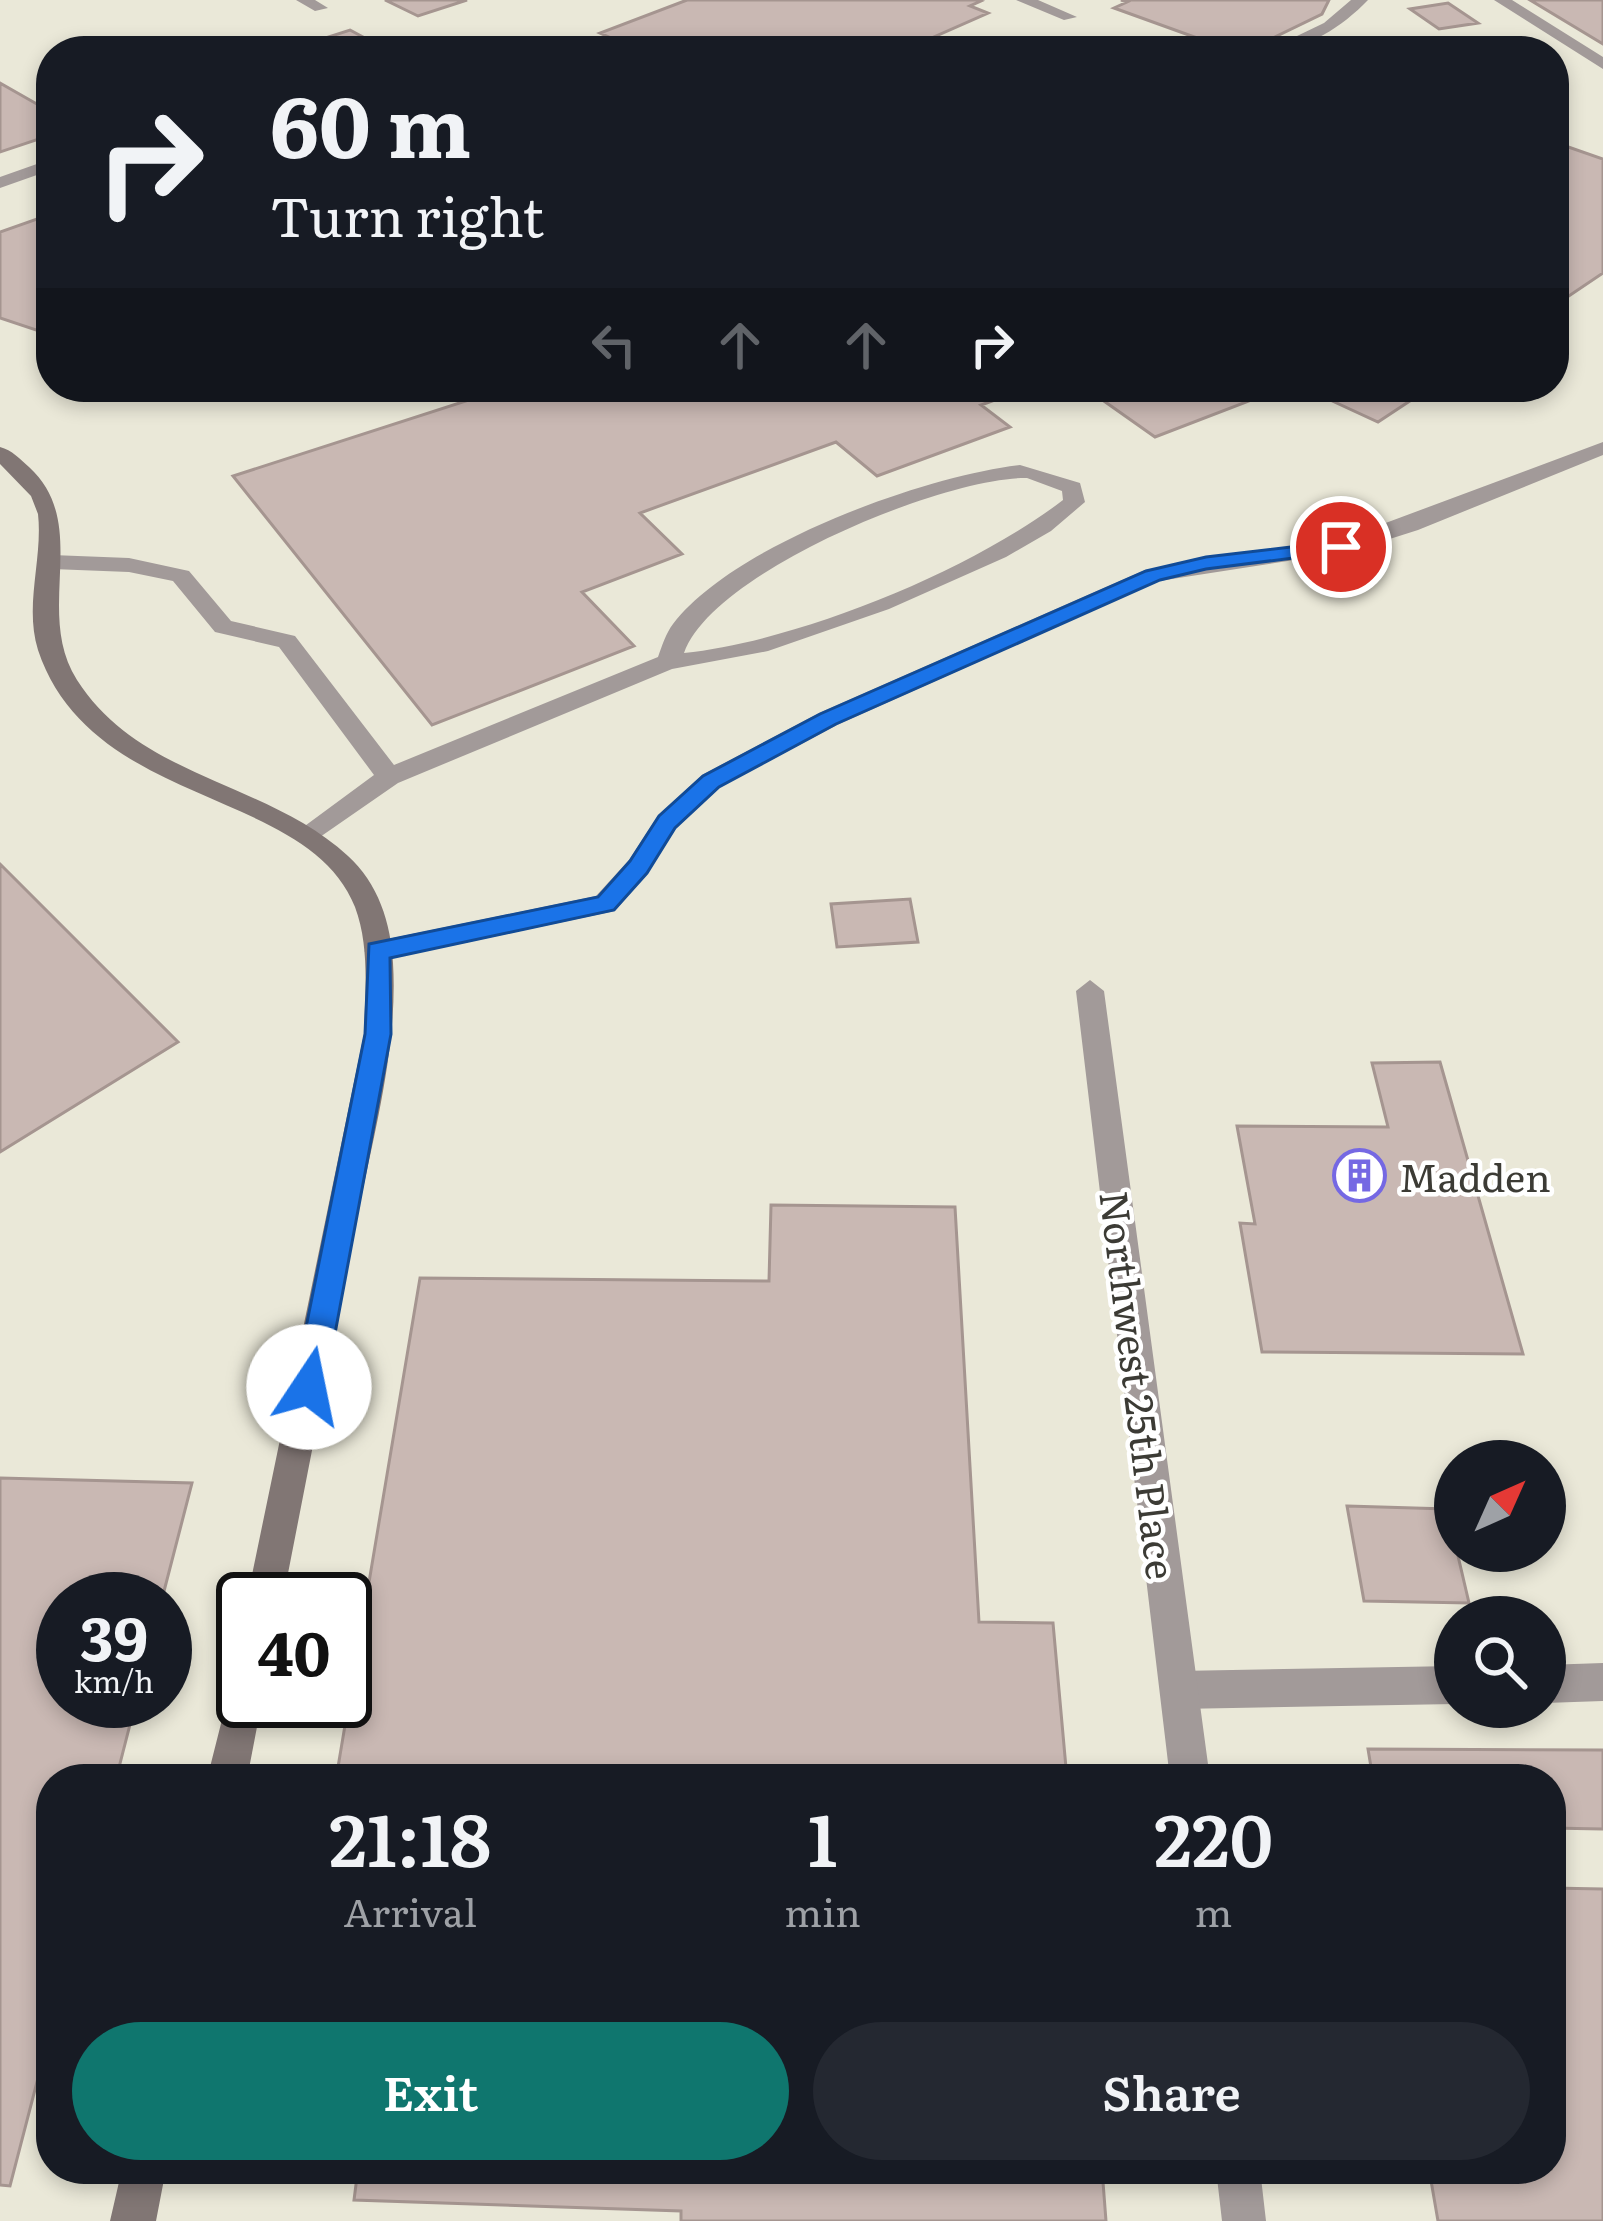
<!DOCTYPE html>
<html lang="en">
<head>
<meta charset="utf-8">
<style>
	:root { --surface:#171b24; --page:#242831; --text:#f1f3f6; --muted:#9ea1a6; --accent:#0f766e }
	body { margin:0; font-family:Literata,serif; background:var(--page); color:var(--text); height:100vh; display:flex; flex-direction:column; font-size:45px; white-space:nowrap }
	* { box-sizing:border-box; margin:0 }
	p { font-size:39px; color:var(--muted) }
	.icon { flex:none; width:66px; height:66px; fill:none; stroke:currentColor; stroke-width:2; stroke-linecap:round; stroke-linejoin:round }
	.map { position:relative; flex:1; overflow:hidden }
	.details { position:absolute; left:36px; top:1764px; width:1530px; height:420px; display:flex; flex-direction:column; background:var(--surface); border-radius:48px; box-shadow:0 6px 18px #0003 }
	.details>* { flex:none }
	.hud { position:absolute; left:36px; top:36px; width:1533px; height:366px; border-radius:48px; box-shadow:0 6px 18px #0003; background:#171b24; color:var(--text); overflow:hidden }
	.needle { width:78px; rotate:45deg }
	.controls { position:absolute; left:1434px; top:1440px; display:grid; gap:24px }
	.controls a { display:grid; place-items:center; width:132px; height:132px; border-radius:50%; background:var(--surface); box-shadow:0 6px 18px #0003; font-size:60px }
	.speed { position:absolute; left:36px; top:1572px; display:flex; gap:24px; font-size:60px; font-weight:700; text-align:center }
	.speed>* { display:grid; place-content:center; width:156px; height:156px; border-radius:50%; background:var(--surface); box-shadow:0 6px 18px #0003; line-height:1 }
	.speed small { font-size:30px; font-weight:400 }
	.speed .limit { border:6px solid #111; border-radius:18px; background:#fff; color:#111 }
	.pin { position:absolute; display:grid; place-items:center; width:102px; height:102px; color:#fff; margin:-51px; border:6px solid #fff; border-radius:50%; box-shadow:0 3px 12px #0007 }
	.me { position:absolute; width:132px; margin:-66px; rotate:11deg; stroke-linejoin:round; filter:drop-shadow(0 0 9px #0008) }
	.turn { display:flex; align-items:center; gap:42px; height:252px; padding:0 36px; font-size:54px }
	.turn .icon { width:156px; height:156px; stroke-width:2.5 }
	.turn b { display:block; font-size:84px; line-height:102px }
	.lanes { display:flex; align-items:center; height:114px; padding:0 36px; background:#0003; justify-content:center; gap:60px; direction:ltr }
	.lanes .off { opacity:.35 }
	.eta { display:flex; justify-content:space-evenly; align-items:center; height:204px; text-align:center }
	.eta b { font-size:72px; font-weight:600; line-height:84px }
	.action { display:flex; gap:24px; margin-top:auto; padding:24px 36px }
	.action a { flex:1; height:138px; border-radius:72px; background:var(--accent); color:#fff; font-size:48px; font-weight:600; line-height:138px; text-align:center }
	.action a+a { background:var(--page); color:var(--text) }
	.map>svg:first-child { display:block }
	.building { fill:#c9b8b3; stroke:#a59590; stroke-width:3 }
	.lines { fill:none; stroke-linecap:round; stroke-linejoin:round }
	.lane { fill:#a29a99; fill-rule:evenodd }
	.street { fill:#a29a99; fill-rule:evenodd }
	.secondary { fill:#817674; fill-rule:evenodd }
	.route { fill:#1a73e8; stroke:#114b97; stroke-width:3 }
	.labels { text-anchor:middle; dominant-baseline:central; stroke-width:9; stroke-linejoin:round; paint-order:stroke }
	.poi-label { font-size:39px; fill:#3c3b35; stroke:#fff; text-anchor:start }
	.street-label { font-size:39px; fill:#3c3b35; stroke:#fff }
</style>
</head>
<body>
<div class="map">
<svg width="1603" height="2221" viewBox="0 0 1603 2221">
	<rect width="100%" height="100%" fill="#eae8d8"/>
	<!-- building -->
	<path class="building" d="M385,0H467L418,16Z
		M687,0H978L981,1L970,6L988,13L934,37L968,51H641L600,33Z
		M1121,0H1329L1322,14L1246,51H1233L1114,8L1127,2Z
		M1530,0H1603V44Z
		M1448,3L1478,23L1439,29L1410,9Z
		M350,30L389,51H285Z
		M0,83L51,112V135L0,152Z
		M1554,142L1603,159V273L1554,306Z
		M51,214V335L0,318V232Z
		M509,387H1031L981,405L1010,427L877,476L836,442L640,513L682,554L582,592L634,646L432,725L233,476Z
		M1084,387H1228L1249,401L1155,437Z
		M1302,387H1431L1378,422Z
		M0,864L178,1042L0,1152Z
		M910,899L918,942L837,947L831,904Z
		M1440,1062L1523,1354L1262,1352L1240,1223L1255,1224L1237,1126L1388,1127L1372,1063Z
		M771,1205L955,1207L979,1622L1053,1623L1067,1779H336L420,1278L769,1281Z
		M0,1478L192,1483L162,1599H63V1701H136L116,1779H51V2028L10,2186L0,2185Z
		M1347,1506L1447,1509L1469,1603L1364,1601Z
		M1368,1749L1603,1750V1829L1551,1828V1779H1373Z
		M1551,1888L1603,1889V2221H1438L1429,2169H1551Z
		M358,2169H1102L1106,2221H681V2211L354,2200Z"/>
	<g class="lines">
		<!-- lane -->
		<path class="lane" d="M296,0H315L328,8L315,11Z
			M1351,0H1368C1341,28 1305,51 1266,51L1324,23Z
			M1494,0H1512L1603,57V69Z
			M51,159V170L0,188V177Z
			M1603,442V455L1418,530L1352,551L1159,581L837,725L720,787L676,828L647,874L615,911L378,961L364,951L378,941L596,896L629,860L658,816L702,775L819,713L1145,570L1340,540Z
			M1020,465L1080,483L1085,502L1051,531L1006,557L889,609L768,651L672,669L398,783L307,846L294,837L298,831L374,775L279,647L215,632L173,581L129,572L52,569L41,562L52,555L129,558L189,571L231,621L295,636L394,765L658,657C662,646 666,633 673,624C733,545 924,476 1020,465ZM1027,478L1062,491L1063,500C971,571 799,641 684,653C712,572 944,477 1027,478Z
			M1603,1663V1701L1545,1703V1665Z
			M1455,1666V1704L1179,1709L1166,1703L1160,1690L1166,1677L1179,1671Z"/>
		<!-- street -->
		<path class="street" d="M1016,0H1038L1077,17L1064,20Z
			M1090,980L1104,991L1210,1779H1170L1076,991Z
			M1216,2169H1260L1266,2221H1222Z"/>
		<!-- secondary -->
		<path class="secondary" d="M0,447C12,450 20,459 29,467C92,525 33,611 77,680C140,779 267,781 348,856C378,883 391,923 393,963C398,1047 374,1132 358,1214C333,1343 308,1471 283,1599H247L364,1034C365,993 370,947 355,907C308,787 91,809 38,650C24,605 43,559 38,514L31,496L0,464Z
			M243,1682V1701H262L247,1779H207L230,1688Z
			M122,2169H166L156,2221H110Z"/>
	</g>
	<!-- route -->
	<path class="route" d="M1341,541L1348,543V551L1206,569L1160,580L836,724L719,787L675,828L647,873L614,910L390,958L391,1034L325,1387L320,1396L309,1400L298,1396L294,1387L365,1034L369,944L598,897L630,861L659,816L703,776L820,714L1146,571L1206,557Z"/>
	<!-- icons -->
	<defs>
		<symbol id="building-ring" viewBox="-11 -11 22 22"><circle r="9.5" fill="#fff" stroke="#7568e3" stroke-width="1.5"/><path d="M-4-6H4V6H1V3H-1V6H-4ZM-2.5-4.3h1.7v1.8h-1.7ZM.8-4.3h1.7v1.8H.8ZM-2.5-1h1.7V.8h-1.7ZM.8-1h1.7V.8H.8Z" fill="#7568e3"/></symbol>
	</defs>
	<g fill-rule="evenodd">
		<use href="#building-ring" x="1330" y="1146" width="59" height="59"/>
	</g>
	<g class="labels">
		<!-- poi labels -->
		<g class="poi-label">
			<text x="1399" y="1175">Madden</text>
		</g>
		<!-- street labels -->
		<g class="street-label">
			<text transform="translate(1140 1385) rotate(83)">Northwest 25th Place</text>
		</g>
	</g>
</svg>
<div class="controls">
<a><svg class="needle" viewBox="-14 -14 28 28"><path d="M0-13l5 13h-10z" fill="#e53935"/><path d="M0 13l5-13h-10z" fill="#9ea1a6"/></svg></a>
<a><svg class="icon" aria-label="search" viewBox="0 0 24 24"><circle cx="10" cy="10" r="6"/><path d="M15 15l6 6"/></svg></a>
</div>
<div class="speed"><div>39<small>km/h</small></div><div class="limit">40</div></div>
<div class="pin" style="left:1341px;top:547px;background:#d93025"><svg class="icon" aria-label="arrive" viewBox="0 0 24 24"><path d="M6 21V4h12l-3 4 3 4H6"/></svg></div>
<svg class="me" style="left:309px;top:1387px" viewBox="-20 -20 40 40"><circle r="19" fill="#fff"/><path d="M0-13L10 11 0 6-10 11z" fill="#1a73e8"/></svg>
<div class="hud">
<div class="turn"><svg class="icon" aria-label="right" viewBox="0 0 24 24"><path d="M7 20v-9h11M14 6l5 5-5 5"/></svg><div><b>60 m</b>Turn right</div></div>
<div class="lanes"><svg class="icon off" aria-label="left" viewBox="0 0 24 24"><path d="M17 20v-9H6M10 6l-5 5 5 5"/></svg><svg class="icon off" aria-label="ahead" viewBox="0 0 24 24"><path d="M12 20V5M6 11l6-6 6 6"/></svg><svg class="icon off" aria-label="ahead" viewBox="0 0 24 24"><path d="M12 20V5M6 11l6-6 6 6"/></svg><svg class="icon" aria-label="right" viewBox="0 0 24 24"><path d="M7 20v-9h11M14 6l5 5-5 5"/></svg></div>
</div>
<section class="details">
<div class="eta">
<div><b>21:18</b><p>Arrival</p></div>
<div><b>1</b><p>min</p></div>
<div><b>220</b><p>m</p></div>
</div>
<div class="action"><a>Exit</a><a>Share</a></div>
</section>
</div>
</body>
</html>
